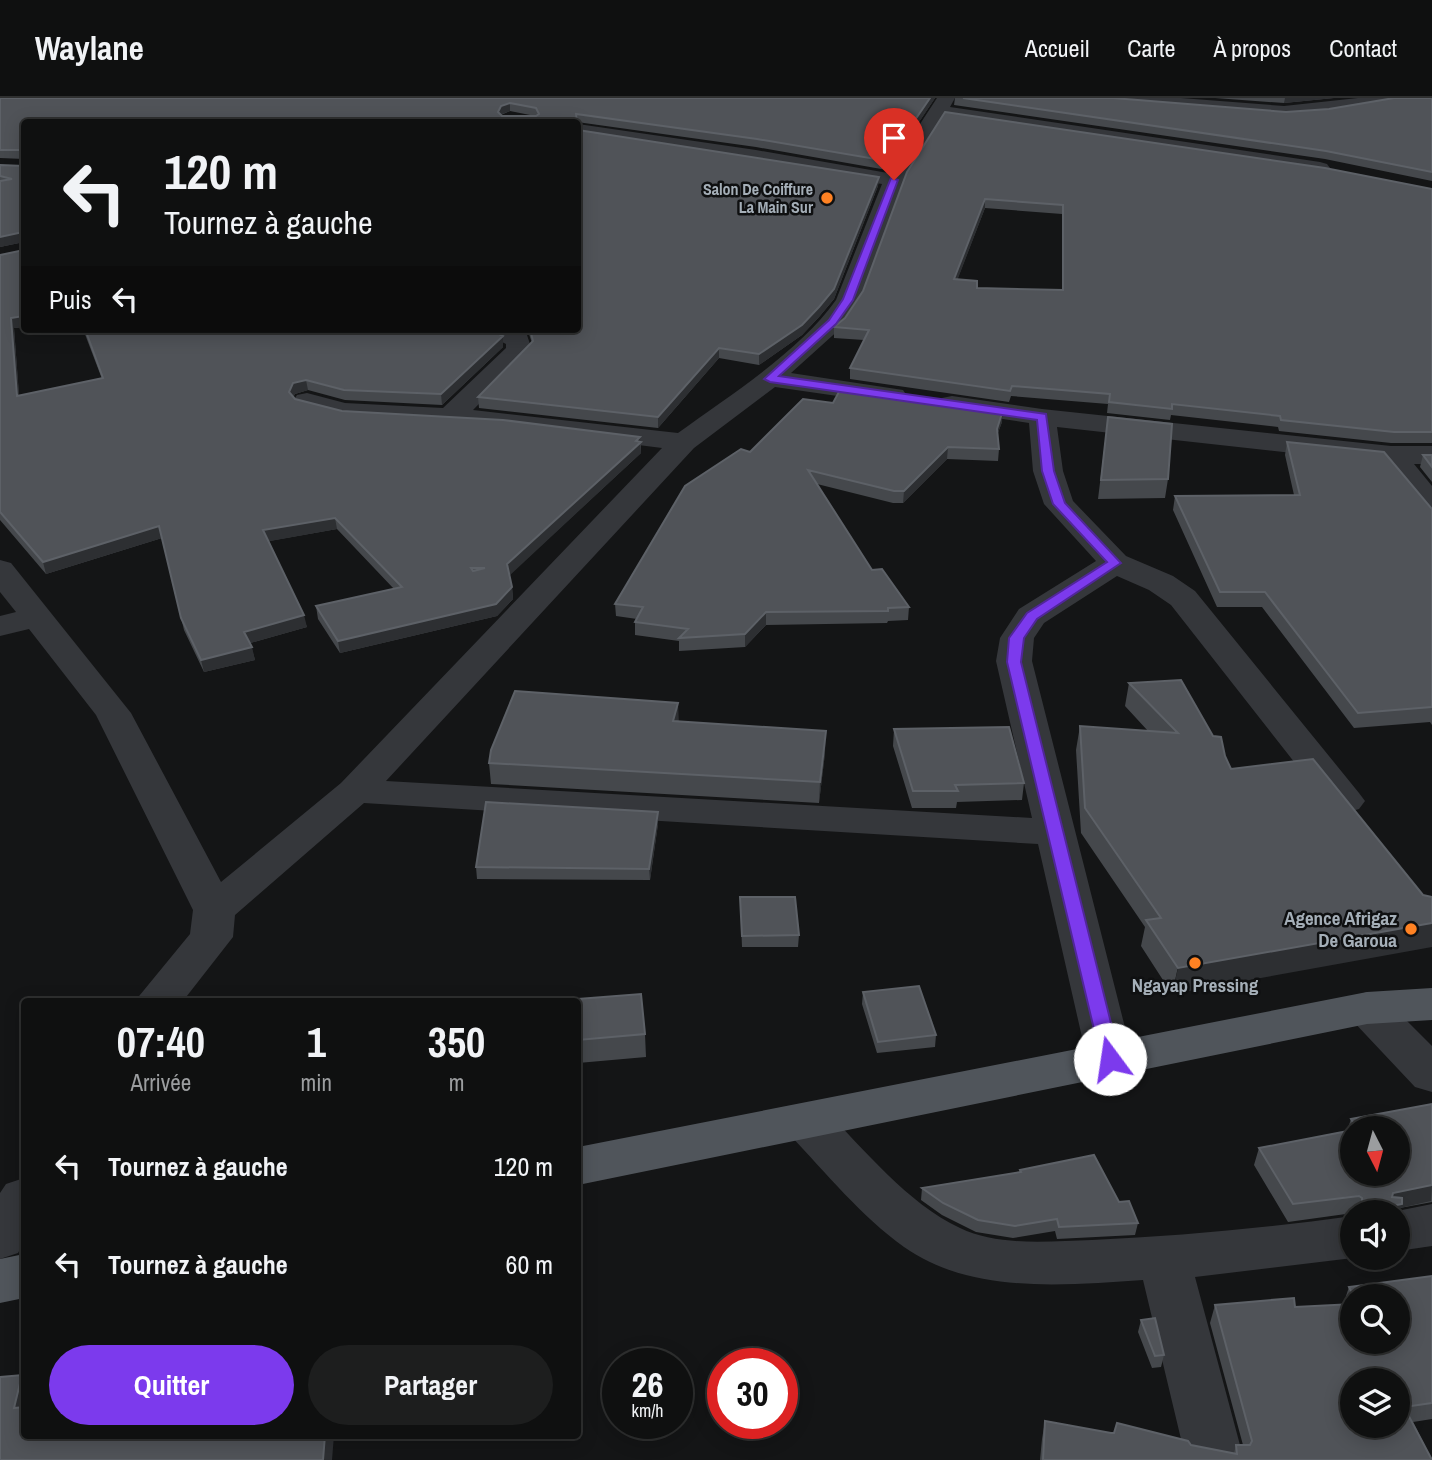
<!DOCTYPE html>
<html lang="fr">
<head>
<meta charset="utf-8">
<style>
	:root { --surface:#0f1010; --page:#1d1e1e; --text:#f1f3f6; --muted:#9b9d9f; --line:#2f3030; --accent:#7c3aed }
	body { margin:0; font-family:"Archivo Narrow",sans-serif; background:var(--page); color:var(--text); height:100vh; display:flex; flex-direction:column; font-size:26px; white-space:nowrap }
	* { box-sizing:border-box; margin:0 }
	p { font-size:23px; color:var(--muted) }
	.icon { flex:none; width:38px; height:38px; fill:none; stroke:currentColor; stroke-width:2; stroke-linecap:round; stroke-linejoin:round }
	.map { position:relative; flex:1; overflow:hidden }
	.details { position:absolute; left:21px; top:900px; width:560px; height:441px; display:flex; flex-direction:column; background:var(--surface); border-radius:7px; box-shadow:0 4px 18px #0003,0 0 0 2px var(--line) }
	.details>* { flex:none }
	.banner { position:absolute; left:21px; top:21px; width:560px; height:214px; border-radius:7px; box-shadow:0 4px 18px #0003,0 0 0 2px var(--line); background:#0f1010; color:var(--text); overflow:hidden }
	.needle { width:46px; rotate:174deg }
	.fabs { position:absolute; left:1340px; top:1018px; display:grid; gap:14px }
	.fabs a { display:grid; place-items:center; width:70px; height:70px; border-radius:50%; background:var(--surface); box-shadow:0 4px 18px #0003,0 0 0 2px var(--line); font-size:35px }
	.speed { position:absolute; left:602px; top:1250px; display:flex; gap:14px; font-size:35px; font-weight:700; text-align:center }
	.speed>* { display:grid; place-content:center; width:91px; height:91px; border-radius:50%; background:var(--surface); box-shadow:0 4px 18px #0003,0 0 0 2px var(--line); line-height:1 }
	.speed small { font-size:18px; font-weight:400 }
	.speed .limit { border:10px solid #d22; background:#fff; color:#111 }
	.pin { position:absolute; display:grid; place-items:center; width:60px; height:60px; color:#fff; margin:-72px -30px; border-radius:50% 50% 50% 0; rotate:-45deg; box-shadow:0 0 7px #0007 }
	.pin .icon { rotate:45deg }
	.me { position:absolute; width:77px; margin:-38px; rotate:346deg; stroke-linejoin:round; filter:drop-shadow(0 0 5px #0008) }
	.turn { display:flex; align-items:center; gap:24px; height:147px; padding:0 28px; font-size:32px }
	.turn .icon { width:91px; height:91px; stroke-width:2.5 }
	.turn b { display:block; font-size:49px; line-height:60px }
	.then { display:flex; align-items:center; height:66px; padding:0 28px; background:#0003; gap:14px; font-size:26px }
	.eta { display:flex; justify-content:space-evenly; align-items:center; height:119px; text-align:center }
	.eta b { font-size:42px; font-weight:700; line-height:49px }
	.primary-button { display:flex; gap:14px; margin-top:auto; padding:14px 28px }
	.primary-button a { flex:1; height:80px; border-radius:42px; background:var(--accent); color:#fff; font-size:28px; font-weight:700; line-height:80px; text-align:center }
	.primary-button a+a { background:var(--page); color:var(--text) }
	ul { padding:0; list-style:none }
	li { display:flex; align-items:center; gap:21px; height:98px; padding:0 28px }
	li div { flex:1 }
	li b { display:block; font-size:26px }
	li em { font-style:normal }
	header { display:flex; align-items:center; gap:42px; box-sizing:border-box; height:98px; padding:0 35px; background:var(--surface); border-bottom:2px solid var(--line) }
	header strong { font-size:33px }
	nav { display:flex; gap:38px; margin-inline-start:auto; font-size:24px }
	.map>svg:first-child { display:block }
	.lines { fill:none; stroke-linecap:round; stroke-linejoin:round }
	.minor { fill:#35373b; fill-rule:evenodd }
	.major { fill:#50555b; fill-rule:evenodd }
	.wall { fill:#45484c; fill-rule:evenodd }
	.shaded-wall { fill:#2d2f32 }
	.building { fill:#505358; stroke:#5d6167; stroke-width:2; fill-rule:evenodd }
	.route { fill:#7c3aed; stroke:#51269a; stroke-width:2 }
	.poi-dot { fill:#ff8223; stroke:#0f1011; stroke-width:2.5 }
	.labels { text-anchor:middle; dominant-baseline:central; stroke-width:5; stroke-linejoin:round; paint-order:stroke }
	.far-poi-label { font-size:16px; font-weight:bold; fill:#a5afb8; stroke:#0f1011; text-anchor:end }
	.poi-label { font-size:19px; font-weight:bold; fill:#a5afb8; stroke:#0f1011; text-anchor:end }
</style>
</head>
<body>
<header>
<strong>Waylane</strong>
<nav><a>Accueil</a><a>Carte</a><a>À propos</a><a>Contact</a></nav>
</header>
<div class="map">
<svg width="1432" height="1362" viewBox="0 0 1432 1362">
	<rect width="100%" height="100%" fill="#141516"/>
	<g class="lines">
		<!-- minor -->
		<path class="minor" d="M937,0H955L950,9L1320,64L1327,66L1330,70L1327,74L1320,76L943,19L904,82L860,202L842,229L791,275L903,292L907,298L903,304L893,306L775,289L694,350L386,683L1032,720L996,563L1000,540L1019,511L1096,463L1044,406L1033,373L1029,325L942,312L938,306L942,300L952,298L1042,311L1391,348H1432V366H1414L1432,388V416L1421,413L1382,365L1057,329L1063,373L1073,403L1126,458L1173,478L1195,493L1359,695L1365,703L1359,711L1345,715L1331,711L1171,507L1149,492L1117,478L1044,525L1034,540L1032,563L1133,961L1127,973L1110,978L1093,973L1087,961L1038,746L364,705L235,817L233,839L183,903H135L190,836L193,812L96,617L29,531L0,538V518L16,514L0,494V462L11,465L131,615L221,784L341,685L662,350L504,330L344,321L297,309L293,303L297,297L307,295L345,305L443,310L506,250V246L486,236L482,231H515L527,237L532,252L473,312L678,335C729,298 800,253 836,202L882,86L578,38V26L756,52L888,75Z
			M1104,0H1181L1284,8L1358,0H1400L1391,6L1327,17L1284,20L1113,6Z
			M1367,894L1383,899L1432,948V994L1415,989L1351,921L1344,910L1351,899Z
			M807,1006L824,1011C865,1052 907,1105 960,1130C999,1149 1051,1143 1092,1142C1180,1138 1266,1130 1353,1118V1160L1195,1179L1244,1362H1186L1143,1182C1065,1187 972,1197 904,1149C861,1118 826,1075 790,1037L783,1024L790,1011Z
			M24,1080V1144L18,1155L0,1161V1095L6,1086Z
			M1432,1106V1148L1398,1153V1115H1387Z"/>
		<!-- major -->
		<path class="major" d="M1432,890V922L1367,926L578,1087V1049L1367,894Z
			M24,1156V1200L0,1205V1161Z"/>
	</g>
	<!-- wall -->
	<path class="wall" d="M0,0H935L887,72L756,49L577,24H24V229L14,230L19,298L102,281L83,231H490L503,249L442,307L345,302L308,292L295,296L293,299L295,301L342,313L641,344V355L509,477L512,489L513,501L497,518L340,555L318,521L316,508L394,491L337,431L269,443L307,529L250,545L255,562L204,574L184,532L162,440L46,476L0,422V157L24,152V144L0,149V67L24,68V61L0,60ZM510,13L535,18H502L501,17Z
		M955,0H1113L1286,14L1329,11L1432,0V83L1325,61L954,7Z
		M1215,0H1334L1284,5Z
		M907,74L1432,91V345H1391L1279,333L1278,329L1171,317L1170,322L1107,315L1108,306L1011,298L1009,304L850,281V270L864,242L834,240V229L845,220L863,193ZM985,110L1062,116V192L977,190L957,182Z
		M879,79L878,88L834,201L819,219L802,237L759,267L719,260L658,330L479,310L478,299L532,245L529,236L520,231H578Z
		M1108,319L1168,381L1165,400L1098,401Z
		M1002,324L997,337L999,351L998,363L947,361L903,405H893L817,386L872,472L909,509L908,522L888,523L887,525L766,527L745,549L679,553V543L635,537V524L637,521L616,518L615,506L750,354Z
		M1287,344L1432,411V627L1430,624L1354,630L1262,509H1217L1173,412L1175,398L1294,397L1285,357Z
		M1423,357H1432V384L1420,369Z
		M1129,585L1225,658L1172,896L1141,848L1145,829L1081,735L1076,652L1080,628L1148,633L1125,608Z
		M679,623L825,655L819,705L491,686L489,665Z
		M894,631L1024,685L1022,702L957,704L956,710H912L893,648Z
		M658,714V726L650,782L477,781L476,769Z
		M740,799L799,837L798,849H742Z
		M863,894L936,937L935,949L877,955L862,906Z
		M578,903L645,936L646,959L578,965Z
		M1432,1006V1104L1400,1110L1398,1116L1353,1115L1288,1124L1254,1067L1259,1050L1347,1033L1351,1021ZM1353,1031H1398L1353,1076Z
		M1020,1072L1119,1104L1138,1125L1135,1137L1057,1141L1055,1133L1013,1140L976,1134L942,1117L921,1102L922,1090L1020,1074Z
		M1432,1178V1321L1413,1324L1432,1362H1040L1042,1341L1045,1323L1111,1335L1191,1347L1234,1355L1236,1347H1243L1210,1225L1215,1207L1295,1209L1343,1207L1349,1189ZM1353,1199H1398L1353,1244Z
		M1141,1222L1164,1257L1161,1269L1152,1270L1138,1234Z"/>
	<!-- shaded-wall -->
	<path class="shaded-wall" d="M930,0H935L887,72V63Z
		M1285,0H1334L1284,5Z
		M510,5V13L502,16L498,22V14L501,8Z
		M879,79L878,88L834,201L819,219L802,237L759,267V256Z
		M985,101V110L954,191V181Z
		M23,134L24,144L0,149V139Z
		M24,218V229L14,230L20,309L17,298L11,220Z
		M503,238V249L442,307L441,296Z
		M719,250V260L658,330V319Z
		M306,282L308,292L295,296L291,304L289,294L293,285Z
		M1003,312L1002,324L995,343L997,331Z
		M640,339L641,355L508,479L507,466Z
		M948,349L947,361L903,405L904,393Z
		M335,420L337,431L265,444L263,432Z
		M159,428L162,440L46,476L43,464Z
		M512,489L513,501L497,518L340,555L338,543Z
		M766,514V527L745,549V536Z
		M304,517L307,529L247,546L244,534Z
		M252,549L255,562L204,574L201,562Z
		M678,605L679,626L673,623Z
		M826,633L825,655L819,705L820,684Z
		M658,714V726L650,782L649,771Z
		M1432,825V849L1172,896L1178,870Z
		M1432,1087L1431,1103L1400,1110L1398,1116L1361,1115L1393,1095Z
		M22,1277L24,1283V1335L14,1310Z
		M325,1337H334L332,1362H323Z"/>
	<!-- building -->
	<path class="building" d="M0,0H930L887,63L757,41L576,16L577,24H24V218L11,220L17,298L103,280L85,231H489L503,238L441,296L344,292L306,282L293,285L289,294L295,301L342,313L503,322L640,339L636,343L641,344L507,466L512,489L496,506L338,543L316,508L402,489L335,420L263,432L304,517L244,534L252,549L201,562L181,520L159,428L43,464L0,414V157L24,152L23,134L0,139V83L12,81L0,78V67L24,68V52H0ZM510,5L536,10L539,16L536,18H502L498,14L501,8ZM471,470H485L473,473Z
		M963,0H1113L1286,14L1329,11L1394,0H1432V74L1326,53Z
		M945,14L1325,70L1432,91V334H1394L1281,322L1280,318L1172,306V311L1109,304L1110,296L1012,288L1010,293L850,270L869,232L834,229L845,220L863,193L907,74ZM985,101L1063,107V192L977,190V183L954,181Z
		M578,32L879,79L834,191L819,209L802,227L759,256L719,250L658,319L478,299L533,243L530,231H578Z
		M841,290L1003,312L997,331L999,351L948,349L904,393H894L808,372L872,472L882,471L909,509L888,510V513L766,514L745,536L679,540L688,531L635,524L643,509L615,506L685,388L741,351L750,354L803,301L833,305Z
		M1108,319L1172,326L1168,381L1101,382Z
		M1287,344L1384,354L1432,411V609L1358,615L1265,494H1220L1175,398L1300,397Z
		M1423,357H1432V369Z
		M1181,582L1213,638L1221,639L1225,658L1231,671L1313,661L1423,797L1432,799V825L1178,870L1146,822L1161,820L1085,710L1080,628L1178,635L1129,585Z
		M515,593L678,605L673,623L826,633L820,684L489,665L491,652Z
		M1009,629L1024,685L955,687L958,693H913L894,631Z
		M486,704L658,714L649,771L476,769Z
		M740,799H795L799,837L742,838Z
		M919,888L936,937L878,944L863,894Z
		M641,896L645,936L578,942V903H552Z
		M1432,1006V1087L1393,1095L1392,1099L1402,1100V1106L1362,1114V1100L1359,1098L1293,1106L1259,1050L1353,1032V1076H1398V1031H1357L1351,1021Z
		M1094,1057L1119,1104L1129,1103L1138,1125L1059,1129L1057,1121L1015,1128L978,1122L943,1105L922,1090L1021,1074L1020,1072Z
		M1432,1178V1305L1404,1309L1432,1362H1043L1045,1323L1111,1335H1114L1117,1325L1188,1343L1191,1347L1237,1356L1236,1347H1250L1252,1343L1215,1207L1294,1200L1295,1209L1353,1206V1244H1398V1199H1354L1349,1189ZM1353,1283H1398V1328H1353Z
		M1155,1220L1164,1257L1155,1258L1141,1222Z
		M22,1277L14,1310L24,1309V1337H325L323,1362H0V1279Z"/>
	<!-- route -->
	<path class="route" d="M891,80L898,82L853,202L836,226L779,278L1046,316L1054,373L1065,405L1121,465L1037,521L1024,540L1021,564L1120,961L1117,966H1103L1101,961L1007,564L1009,540L1027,515L1107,464L1053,406L1042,373L1037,322L770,284L764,281L829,222L843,201Z"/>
	<!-- markers -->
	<g class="poi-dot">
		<circle cx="827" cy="100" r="7"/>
		<circle cx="1411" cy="831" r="7"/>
		<circle cx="1195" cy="865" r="7"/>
	</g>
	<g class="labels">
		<!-- far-poi labels -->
		<g class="far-poi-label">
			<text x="813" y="91">Salon De Coiffure<tspan x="813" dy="18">La Main Sur</tspan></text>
		</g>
		<!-- poi labels -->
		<g class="poi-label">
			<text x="1397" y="820">Agence Afrigaz<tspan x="1397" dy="22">De Garoua</tspan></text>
			<text x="1195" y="887" text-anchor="middle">Ngayap Pressing</text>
		</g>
	</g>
</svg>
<div class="fabs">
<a><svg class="needle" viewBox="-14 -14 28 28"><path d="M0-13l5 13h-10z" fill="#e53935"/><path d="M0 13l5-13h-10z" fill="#9b9d9f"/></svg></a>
<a><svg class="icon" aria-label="sound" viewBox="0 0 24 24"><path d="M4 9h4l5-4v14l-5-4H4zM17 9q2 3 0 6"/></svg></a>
<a><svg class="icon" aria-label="search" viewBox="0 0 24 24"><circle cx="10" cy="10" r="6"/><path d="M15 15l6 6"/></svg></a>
<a><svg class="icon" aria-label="layers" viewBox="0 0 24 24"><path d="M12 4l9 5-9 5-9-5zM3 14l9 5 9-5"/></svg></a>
</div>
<div class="speed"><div>26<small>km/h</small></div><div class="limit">30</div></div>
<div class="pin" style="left:894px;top:82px;background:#d93025"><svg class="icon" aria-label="arrive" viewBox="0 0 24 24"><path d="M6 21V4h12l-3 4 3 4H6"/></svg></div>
<svg class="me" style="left:1110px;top:961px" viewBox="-20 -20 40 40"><circle r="19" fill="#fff"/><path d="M0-13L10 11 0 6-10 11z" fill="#7c3aed"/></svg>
<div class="banner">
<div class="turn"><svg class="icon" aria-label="left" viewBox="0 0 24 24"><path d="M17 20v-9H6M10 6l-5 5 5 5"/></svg><div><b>120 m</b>Tournez à gauche</div></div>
<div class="then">Puis<svg class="icon" aria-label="left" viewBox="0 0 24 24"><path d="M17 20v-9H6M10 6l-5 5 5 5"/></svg></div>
</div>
<section class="details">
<div class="eta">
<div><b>07:40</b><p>Arrivée</p></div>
<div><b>1</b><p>min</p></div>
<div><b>350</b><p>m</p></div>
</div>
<ul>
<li><svg class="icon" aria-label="left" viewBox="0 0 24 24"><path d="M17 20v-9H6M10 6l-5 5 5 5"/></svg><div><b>Tournez à gauche</b></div><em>120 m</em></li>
<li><svg class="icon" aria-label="left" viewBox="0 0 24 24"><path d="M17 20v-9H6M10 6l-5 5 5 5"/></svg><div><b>Tournez à gauche</b></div><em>60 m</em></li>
</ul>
<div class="primary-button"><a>Quitter</a><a>Partager</a></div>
</section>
</div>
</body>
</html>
